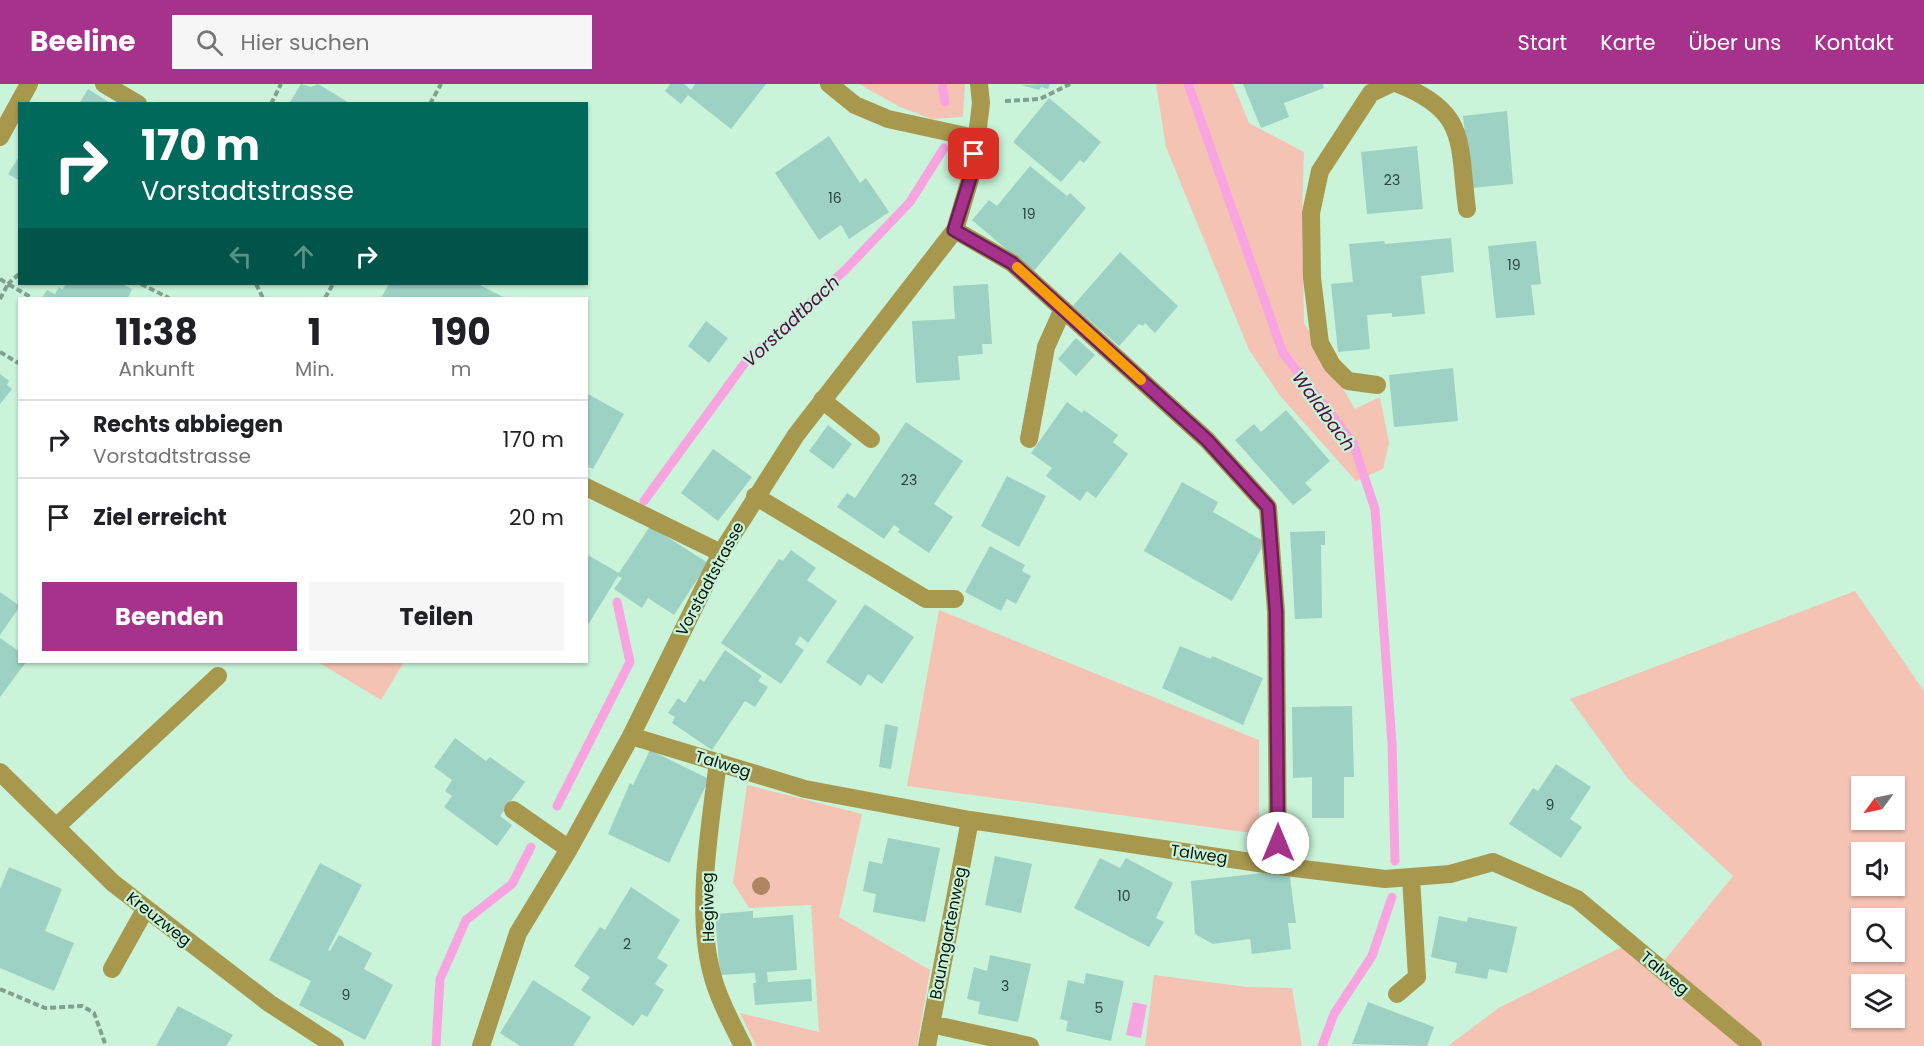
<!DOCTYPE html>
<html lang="de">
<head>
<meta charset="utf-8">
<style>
	:root { --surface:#fff; --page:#f6f6f6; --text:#202124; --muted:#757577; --line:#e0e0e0; --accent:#a6328c }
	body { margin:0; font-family:Poppins,sans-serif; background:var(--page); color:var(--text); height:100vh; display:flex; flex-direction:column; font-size:22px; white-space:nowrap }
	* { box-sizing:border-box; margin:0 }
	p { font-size:20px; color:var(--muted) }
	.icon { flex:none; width:33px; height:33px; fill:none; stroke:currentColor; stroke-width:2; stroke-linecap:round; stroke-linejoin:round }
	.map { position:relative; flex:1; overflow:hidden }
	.details { position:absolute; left:18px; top:213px; width:570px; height:366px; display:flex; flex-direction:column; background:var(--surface); border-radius:0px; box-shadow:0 2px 4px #0004 }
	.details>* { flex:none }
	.guide { position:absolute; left:18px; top:18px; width:570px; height:183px; border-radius:0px; box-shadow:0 2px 4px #0004; background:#00695c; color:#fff; overflow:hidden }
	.needle { width:39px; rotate:237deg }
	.buttons { position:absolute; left:1851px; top:692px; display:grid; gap:12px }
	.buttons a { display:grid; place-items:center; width:54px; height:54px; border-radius:0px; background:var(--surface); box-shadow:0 2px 4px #0004; font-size:30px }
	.pin { position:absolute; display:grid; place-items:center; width:51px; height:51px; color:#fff; margin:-26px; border-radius:12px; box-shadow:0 3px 9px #0006 }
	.me { position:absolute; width:66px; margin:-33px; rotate:0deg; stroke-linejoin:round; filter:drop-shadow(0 0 4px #0008) }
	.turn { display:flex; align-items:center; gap:21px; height:126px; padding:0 24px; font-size:27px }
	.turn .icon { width:78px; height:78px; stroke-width:2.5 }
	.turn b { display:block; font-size:42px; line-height:51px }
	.lanes { display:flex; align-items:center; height:57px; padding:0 24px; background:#0003; justify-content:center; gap:30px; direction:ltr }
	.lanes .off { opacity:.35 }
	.eta { display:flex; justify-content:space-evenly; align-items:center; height:102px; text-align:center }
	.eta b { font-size:36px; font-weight:700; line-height:42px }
	.primary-button { display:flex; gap:12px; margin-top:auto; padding:12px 24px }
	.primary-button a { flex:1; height:69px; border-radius:0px; background:var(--accent); color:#fff; font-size:24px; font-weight:700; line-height:69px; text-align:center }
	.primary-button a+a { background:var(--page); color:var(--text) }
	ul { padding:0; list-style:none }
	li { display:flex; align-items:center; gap:18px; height:78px; padding:0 24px; border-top:2px solid var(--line) }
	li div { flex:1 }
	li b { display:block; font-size:22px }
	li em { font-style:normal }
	header { display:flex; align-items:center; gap:36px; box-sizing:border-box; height:84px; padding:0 30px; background:var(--accent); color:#fff }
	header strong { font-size:28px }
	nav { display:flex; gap:33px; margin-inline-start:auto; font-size:21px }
	.search { width:420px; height:54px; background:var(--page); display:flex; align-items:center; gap:15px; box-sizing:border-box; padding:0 21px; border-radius:0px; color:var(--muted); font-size:22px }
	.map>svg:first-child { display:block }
	.green { fill:#f4c3b4; fill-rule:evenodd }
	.water { fill:#f8a4e0 }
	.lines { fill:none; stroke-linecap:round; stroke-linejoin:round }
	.stream { stroke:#f8a4e0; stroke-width:9 }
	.building { fill:#9cd1c4 }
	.path { stroke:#80a18d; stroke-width:4; stroke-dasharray:6 3; stroke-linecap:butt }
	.minor { stroke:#a7984e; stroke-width:18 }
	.tree { fill:#ae8762 }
	.route-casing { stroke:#6c205b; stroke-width:15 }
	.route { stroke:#a6328c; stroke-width:10 }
	.slow { stroke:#f59e0b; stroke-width:10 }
	.labels { text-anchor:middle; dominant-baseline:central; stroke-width:4.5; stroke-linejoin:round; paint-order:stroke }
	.number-label { font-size:14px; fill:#2a4239 }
	.street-label { font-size:16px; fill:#04130b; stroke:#c9f4d9 }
	.water-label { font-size:18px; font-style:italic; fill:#4e0e41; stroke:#c9f4d9 }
</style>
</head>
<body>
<header>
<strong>Beeline</strong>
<div class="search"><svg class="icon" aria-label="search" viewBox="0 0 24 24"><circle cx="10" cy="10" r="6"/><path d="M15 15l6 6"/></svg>Hier suchen</div>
<nav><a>Start</a><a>Karte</a><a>Über uns</a><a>Kontakt</a></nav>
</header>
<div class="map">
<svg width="1924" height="962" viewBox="0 0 1924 962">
	<rect width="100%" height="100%" fill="#c9f4d9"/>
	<!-- green -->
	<path class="green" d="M859,0H965L963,33L932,35L900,23Z
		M1156,0H1233L1249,39L1304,68L1302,128L1304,239L1355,325L1380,313L1389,359L1383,385L1356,397L1281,313L1249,266L1166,63Z
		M1855,507L1924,607V962H1448L1500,923L1630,859L1659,883L1733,792L1628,695L1570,615ZM1862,702H1894V735H1862ZM1862,768H1894V801H1862ZM1862,834H1894V867H1862ZM1862,900H1894V933H1862Z
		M939,526L1259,656V750L907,702Z
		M318,578H404L381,616Z
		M747,701L862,730L839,833L930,886L917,962H756L740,929L819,948L811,821L749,824L733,799Z
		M1154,891L1247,903L1292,904L1302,962H1145Z"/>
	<!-- water -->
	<path class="water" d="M1133,918L1147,921L1141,954L1126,951Z"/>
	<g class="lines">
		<!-- stream -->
		<path class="stream" d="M942,0L945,18
			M1188,0L1283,269L1353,359L1375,425L1392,659L1395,777
			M644,417L744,280L845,186L910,118L944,64
			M557,722L630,578L617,518
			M436,962L440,895L466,836L512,800L531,763
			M1322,962L1334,930L1372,872L1392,813"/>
	</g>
	<!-- building -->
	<path class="building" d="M301,0L311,3L318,0L351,20H292L290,18Z
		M670,0H684L691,6L695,0H766L731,45L688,11L681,20L665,7Z
		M1050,0L1048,5L1041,3L1039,6L1021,1Z
		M1243,0H1323L1324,4L1284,19L1289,33L1261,44Z
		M88,5L112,20H79Z
		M1049,14L1101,58L1084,79L1080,76L1061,98L1013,58Z
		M1507,27L1513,100L1471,104L1463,32Z
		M829,52L860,99L866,94L889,128L849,155L841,141L819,156L775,89Z
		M1417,62L1423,125L1367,130L1361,68Z
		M20,71V97L8,90Z
		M1030,82L1067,112L1070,109L1086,124L1033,188L972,136L989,116L997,122Z
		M1451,154L1454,188L1421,192L1425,230L1392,233V229L1367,231L1370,265L1338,268L1331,200L1353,198L1349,160L1384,157L1385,160Z
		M1536,157L1541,200L1531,201L1535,231L1496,234L1488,162Z
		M1120,168L1178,222L1155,249L1145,239L1143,242L1139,240L1119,262L1073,222Z
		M66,200H122L132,205L128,214H42L47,206L55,210L59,203L62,206Z
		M389,200H478L505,214H381Z
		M988,200L992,260H982L983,270L958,272L960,296L916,299L912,237L955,235L953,202Z
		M706,237L728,254L709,279L688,262Z
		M1076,254L1095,271L1076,292L1058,275Z
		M1453,284L1458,337L1394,343L1389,291Z
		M0,290L9,297L7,301L12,305L0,320Z
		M586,309L624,330L593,385L586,382Z
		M1067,318L1082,329L1084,326L1118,351L1113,358L1128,370L1096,414L1087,407L1080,417L1046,392L1052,384L1031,369Z
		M1286,326L1330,377L1305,399L1312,406L1293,421L1235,356L1254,340L1261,348Z
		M906,338L963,377L934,420L953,433L929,469L898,448L900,445L894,441L884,455L837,423L847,409L855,414Z
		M828,341L852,360L833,385L809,367Z
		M713,365L752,393L718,437L681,409Z
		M1007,392L1046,412L1019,463L981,442Z
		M1182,398L1218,418L1213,428L1265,458L1232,517L1144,467Z
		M650,442L708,479L674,531L648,514L642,524L614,505L622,494L618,492L586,544V470L619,489Z
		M1325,447V461H1321L1322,534L1295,535L1290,448Z
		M990,462L1025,481L1022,487L1031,492L1016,520L1007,515L1001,527L965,508Z
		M791,466L816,484L807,496L837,517L808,559L800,552L795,560L804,566L781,600L721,559L779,475L783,477Z
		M0,508L20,522L0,551Z
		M865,520L914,553L882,600L868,590L861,602L826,578Z
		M0,554L20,568V578H26L0,613Z
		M1180,562L1211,575L1212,572L1263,594L1243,641L1162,604Z
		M725,566L762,592L758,597L768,603L755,623L745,617L712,666L672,639L675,633L668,629L678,614L685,619L700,595L704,598Z
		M1352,622L1354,693H1344V734H1312V693L1293,694L1292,623Z
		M885,640L898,643L891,685L879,683Z
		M455,654L486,677L490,673L525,698L500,732L512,741L497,762L444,723L452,712L445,707L452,696L434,683Z
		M650,666L709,695L669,779L608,750L630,699L633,701Z
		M1556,680L1591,703L1570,735L1582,743L1561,774L1509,740L1533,704L1538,707Z
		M888,754L940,764L925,838L873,828L876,810L863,807L869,777L882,780Z
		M995,772L1032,780L1021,829L985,821Z
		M1100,774L1120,784L1126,774L1173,799L1156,834L1164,838L1149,863L1074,824Z
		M320,779L362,801L328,866L330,867L339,851L372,869L364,885L393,901L365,956L299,921L311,897L269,876Z
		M9,783L62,805L45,847L74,859L54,907L0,884V805Z
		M1289,786L1296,839H1288L1291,865L1252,870L1250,855L1213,860L1195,850L1191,797Z
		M631,803L680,836L657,874L668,881L655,900L664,906L647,933L642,930L633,942L581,906L590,893L574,882L600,843L605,846Z
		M753,827V834L793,831L797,886L767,888L768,898L811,895L812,917L755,921L753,899H756L755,889L720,891L715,830Z
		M1439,832L1467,838L1468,833L1517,843L1507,889L1489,885L1487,895L1455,889L1457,879L1431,873Z
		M990,871L1031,880L1018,938L978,930L980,918L967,915L974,883L987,887Z
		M1086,889L1124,897L1111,957L1066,947L1068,937L1060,935L1068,896L1084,900Z
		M533,896L591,933L573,962H520L500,949Z
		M1368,918L1434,943L1427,962L1352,960Z
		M178,922L233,951L226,962H156Z"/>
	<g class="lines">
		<!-- path -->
		<path class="path" d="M1005,17L1040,15L1070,0
			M271,20L281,0
			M430,20L441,0
			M0,195L8,200L20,189
			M141,200L169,214
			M256,200L263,214
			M325,214L333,200
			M0,215L8,200L32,214
			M0,268L20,280
			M0,905L45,924L82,922L94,929L106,962"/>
		<!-- minor -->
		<path class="minor" d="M104,0L138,20
			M829,0L855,21L888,35L975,54
			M1398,0C1469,28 1458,59 1467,125
			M0,53L29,0
			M955,146L1012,179L1207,356L1268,423L1276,528L1278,782
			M1377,301L1348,297L1332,281L1320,259L1312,194L1311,129L1320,87L1371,9L1390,0
			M822,316L871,355
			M1029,355L1046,263L1063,225
			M586,403L721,469
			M755,412L926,515H955
			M631,652L805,705L970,736L1278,782L1385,795L1450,790L1493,778L1577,815L1753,962
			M718,678C710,742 695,828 712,890C718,914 732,940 743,962
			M0,688L113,799L269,919L335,962
			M513,726L569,765
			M56,743L218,592
			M112,885L146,824
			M1397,910L1417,893L1411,793
			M931,940L1030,962
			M481,962L518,849L569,765L631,652L721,469L796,351L955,146L973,85L981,19L979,0
			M927,962L970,736"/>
	</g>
	<!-- trees -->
	<circle class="tree" cx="761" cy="802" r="9"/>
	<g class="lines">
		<defs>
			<path id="route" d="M974,70L973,85L954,146L1012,179L1207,356L1268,423L1276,528L1278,759"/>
		</defs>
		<!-- route casing -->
		<use href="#route" class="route-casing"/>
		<!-- route -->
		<use href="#route" class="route"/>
		<!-- slow -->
		<path class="slow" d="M1017,183L1141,296"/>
	</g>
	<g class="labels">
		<!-- number labels -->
		<g class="number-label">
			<text x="1392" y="96">23</text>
			<text x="835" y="114">16</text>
			<text x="1029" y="130">19</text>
			<text x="1514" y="181">19</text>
			<text x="909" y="396">23</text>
			<text x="1550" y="721">9</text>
			<text x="1124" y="812">10</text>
			<text x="627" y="860">2</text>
			<text x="1005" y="902">3</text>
			<text x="346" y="911">9</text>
			<text x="1099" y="924">5</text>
		</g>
		<!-- street labels -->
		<g class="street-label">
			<text transform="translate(710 495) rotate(-62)">Vorstadtstrasse</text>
			<text transform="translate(723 680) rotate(17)">Talweg</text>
			<text transform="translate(1199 770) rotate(8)">Talweg</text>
			<text transform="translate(708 823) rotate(-91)">Hegiweg</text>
			<text transform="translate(159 835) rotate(38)">Kreuzweg</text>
			<text transform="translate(948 849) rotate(-79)">Baumgartenweg</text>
			<text transform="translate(1665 889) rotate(40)">Talweg</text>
		</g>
		<!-- water labels -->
		<g class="water-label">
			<text transform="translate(791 237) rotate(-43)">Vorstadtbach</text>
			<text transform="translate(1324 327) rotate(54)">Waldbach</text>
		</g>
	</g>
</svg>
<div class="buttons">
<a><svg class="needle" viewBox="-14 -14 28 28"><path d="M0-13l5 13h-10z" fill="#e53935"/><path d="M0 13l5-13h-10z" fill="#757577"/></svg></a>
<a><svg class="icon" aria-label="sound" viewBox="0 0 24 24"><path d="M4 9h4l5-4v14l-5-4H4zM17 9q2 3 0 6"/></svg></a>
<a><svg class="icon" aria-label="search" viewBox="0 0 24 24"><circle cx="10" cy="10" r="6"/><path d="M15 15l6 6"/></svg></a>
<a><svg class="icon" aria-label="layers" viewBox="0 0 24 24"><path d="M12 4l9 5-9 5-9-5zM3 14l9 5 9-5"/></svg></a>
</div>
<div class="pin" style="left:974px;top:70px;background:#d93025"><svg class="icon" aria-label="arrive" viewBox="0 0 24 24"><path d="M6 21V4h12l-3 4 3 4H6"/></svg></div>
<svg class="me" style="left:1278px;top:759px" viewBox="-20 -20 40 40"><circle r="19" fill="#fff"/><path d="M0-13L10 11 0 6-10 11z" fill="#a6328c"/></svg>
<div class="guide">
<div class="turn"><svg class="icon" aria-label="right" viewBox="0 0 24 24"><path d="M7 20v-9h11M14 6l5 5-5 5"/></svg><div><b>170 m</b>Vorstadtstrasse</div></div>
<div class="lanes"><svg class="icon off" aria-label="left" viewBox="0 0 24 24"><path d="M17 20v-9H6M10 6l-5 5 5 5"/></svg><svg class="icon off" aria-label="ahead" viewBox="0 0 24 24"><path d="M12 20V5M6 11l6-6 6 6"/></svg><svg class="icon" aria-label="right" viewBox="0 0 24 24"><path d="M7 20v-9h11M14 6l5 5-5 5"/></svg></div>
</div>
<section class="details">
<div class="eta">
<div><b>11:38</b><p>Ankunft</p></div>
<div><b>1</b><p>Min.</p></div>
<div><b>190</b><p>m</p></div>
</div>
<ul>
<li><svg class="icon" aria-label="right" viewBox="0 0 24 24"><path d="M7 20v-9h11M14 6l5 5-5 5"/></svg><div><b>Rechts abbiegen</b><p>Vorstadtstrasse</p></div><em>170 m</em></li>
<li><svg class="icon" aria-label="arrive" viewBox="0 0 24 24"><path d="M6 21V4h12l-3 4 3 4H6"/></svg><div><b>Ziel erreicht</b></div><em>20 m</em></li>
</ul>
<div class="primary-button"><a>Beenden</a><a>Teilen</a></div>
</section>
</div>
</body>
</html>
